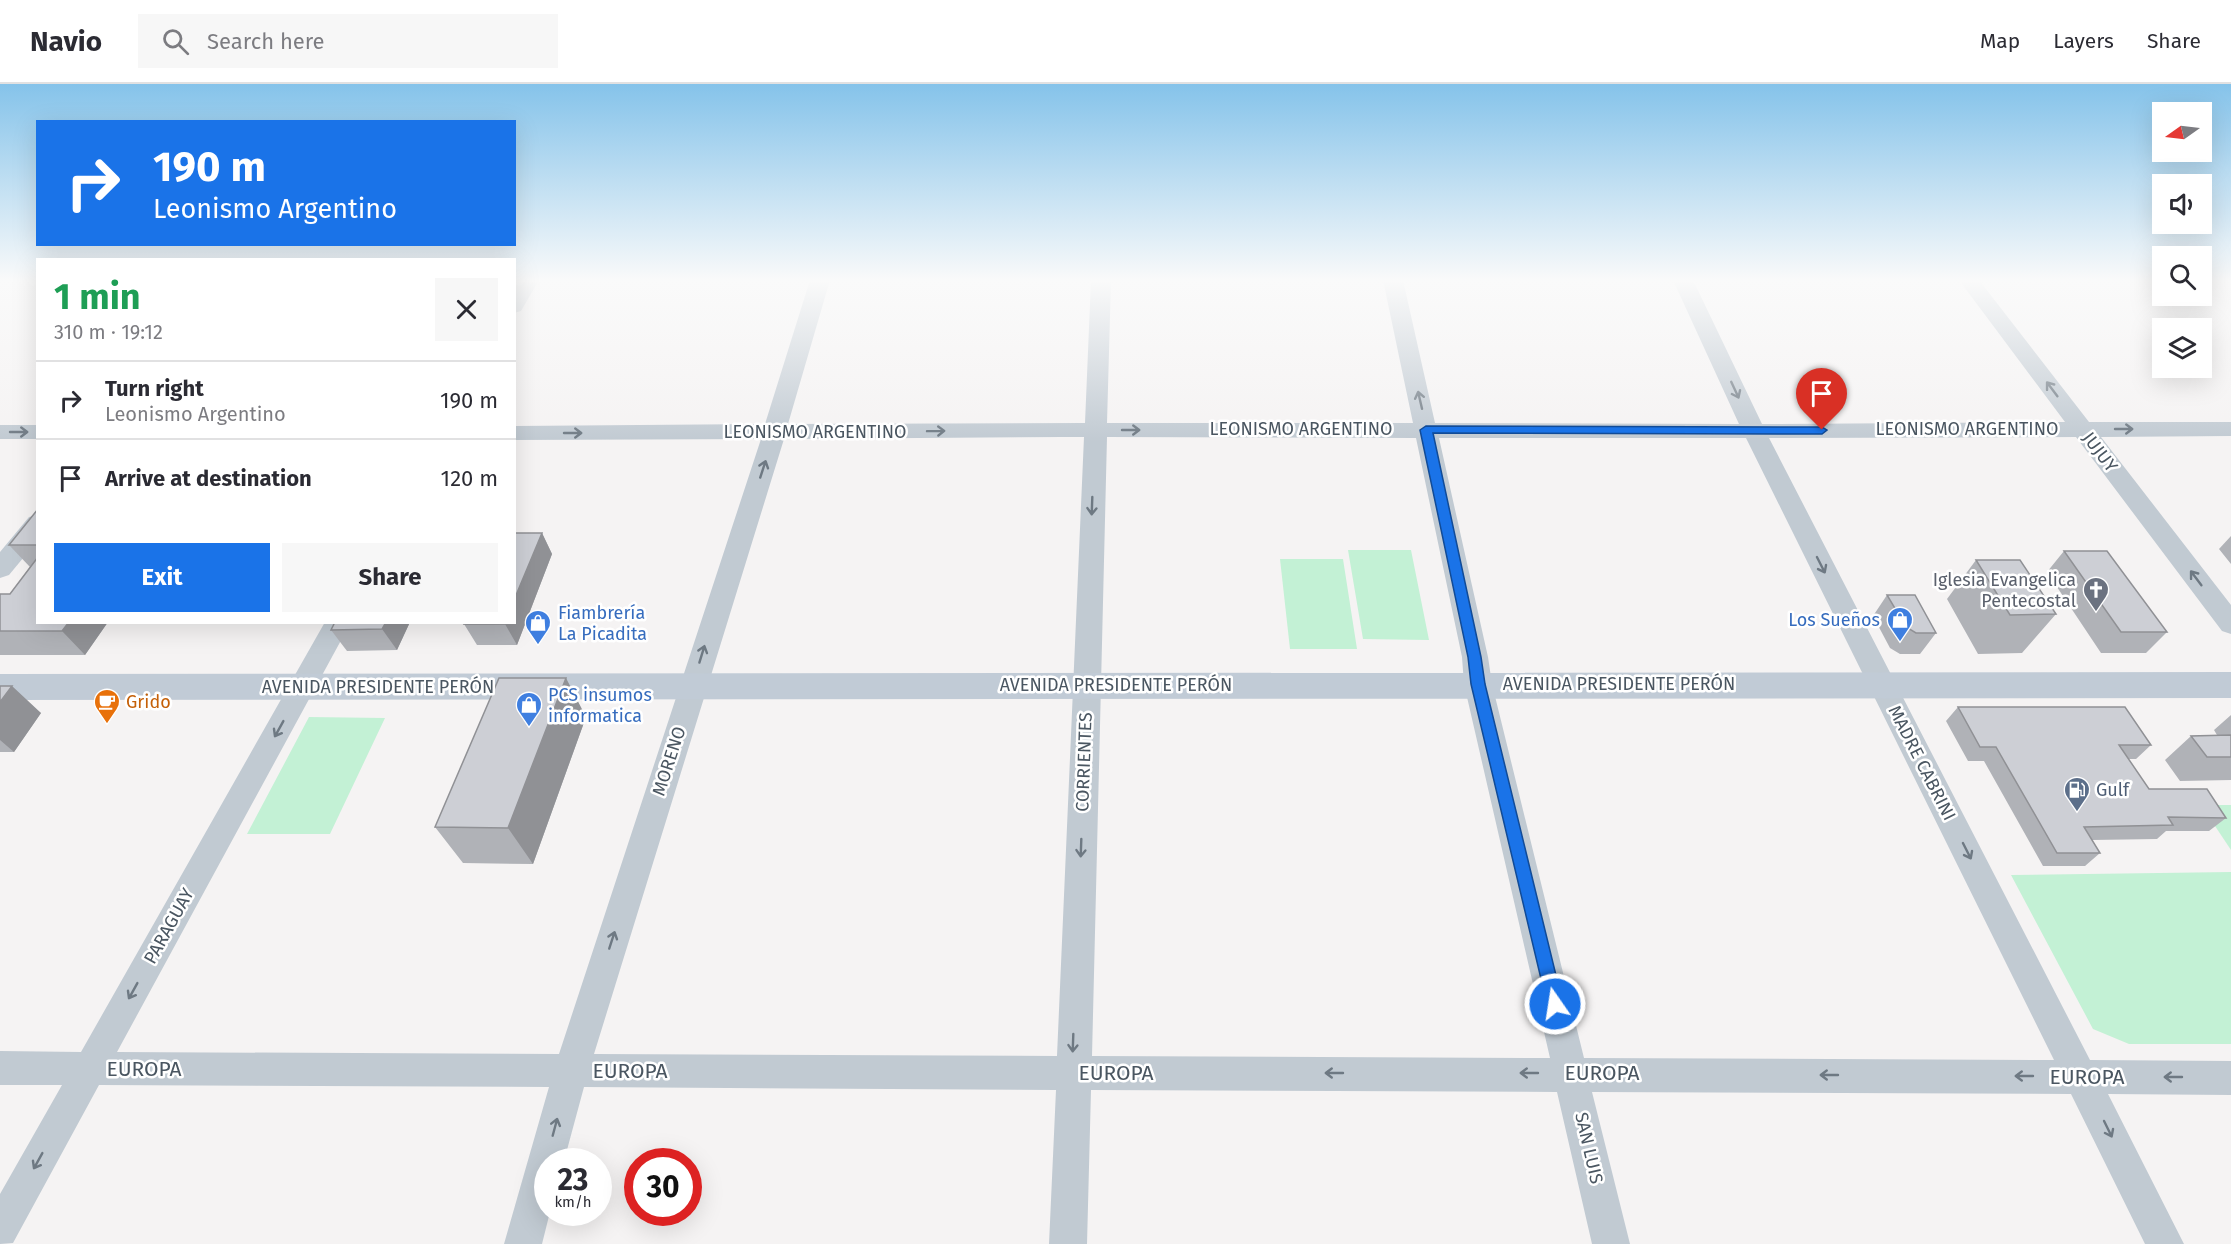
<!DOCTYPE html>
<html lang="en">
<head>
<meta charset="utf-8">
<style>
	:root { --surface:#fff; --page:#f7f7f7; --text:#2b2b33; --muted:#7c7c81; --line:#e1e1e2; --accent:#1a73e8 }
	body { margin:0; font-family:"Fira Sans",sans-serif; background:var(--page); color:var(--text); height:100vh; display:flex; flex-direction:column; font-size:22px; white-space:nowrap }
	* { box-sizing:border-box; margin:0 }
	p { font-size:20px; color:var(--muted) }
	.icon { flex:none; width:33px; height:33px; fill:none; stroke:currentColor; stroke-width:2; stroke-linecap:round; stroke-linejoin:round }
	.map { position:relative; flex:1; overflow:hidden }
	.panel { position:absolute; left:36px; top:174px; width:480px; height:366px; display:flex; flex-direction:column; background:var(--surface); border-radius:0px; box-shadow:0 6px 24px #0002 }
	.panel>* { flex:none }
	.guide { position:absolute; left:36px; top:36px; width:480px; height:126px; border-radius:0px; box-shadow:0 6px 24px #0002; background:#1a73e8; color:#fff; overflow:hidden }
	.needle { width:39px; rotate:256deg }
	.controls { position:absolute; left:2152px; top:18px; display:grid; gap:12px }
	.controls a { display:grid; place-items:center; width:60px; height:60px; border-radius:0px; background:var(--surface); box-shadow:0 6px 24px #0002; font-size:30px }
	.speed { position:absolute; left:534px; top:1064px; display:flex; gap:12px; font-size:30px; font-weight:700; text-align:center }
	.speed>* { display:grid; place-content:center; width:78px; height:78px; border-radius:50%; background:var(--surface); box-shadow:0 6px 24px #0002; line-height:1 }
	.speed small { font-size:15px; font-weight:400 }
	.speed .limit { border:9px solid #d22; background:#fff; color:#111 }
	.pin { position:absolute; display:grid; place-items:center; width:51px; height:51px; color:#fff; margin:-62px -26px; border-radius:50% 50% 50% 0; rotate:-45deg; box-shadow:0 0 6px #0007 }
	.pin .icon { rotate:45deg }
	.me { position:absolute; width:66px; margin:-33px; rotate:347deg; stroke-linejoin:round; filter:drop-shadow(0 0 4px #0008) }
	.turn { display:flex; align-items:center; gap:21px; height:126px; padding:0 18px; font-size:27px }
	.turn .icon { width:78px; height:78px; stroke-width:2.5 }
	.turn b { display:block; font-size:42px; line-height:51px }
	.round { display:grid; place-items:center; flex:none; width:63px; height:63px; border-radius:0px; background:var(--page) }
	.summary { display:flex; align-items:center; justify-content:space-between; height:102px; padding:0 18px }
	h1 { font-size:36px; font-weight:700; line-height:45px; color:#1e9e55 }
	.action { display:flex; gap:12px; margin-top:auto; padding:12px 18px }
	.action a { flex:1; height:69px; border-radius:0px; background:var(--accent); color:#fff; font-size:24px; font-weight:700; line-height:69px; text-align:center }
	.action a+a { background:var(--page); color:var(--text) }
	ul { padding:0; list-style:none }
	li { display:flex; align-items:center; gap:18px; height:78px; padding:0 18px; border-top:2px solid var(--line) }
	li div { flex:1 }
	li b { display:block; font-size:22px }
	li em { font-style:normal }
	header { display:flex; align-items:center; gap:36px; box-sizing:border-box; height:84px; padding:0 30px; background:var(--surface); border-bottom:2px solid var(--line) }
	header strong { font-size:28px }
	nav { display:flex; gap:33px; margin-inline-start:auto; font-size:21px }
	.search { width:420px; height:54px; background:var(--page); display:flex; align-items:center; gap:15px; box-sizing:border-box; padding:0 21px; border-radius:0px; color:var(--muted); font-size:22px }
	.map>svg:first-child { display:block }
	.green { fill:#c3f1d5 }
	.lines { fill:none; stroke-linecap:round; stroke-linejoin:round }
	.minor { fill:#c1cad2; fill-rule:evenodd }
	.secondary { fill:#c1cbd6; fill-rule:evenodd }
	.wall { fill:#b0b2b7 }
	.shaded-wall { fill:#909195 }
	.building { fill:#cdcfd5; stroke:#909195; stroke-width:1.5 }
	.oneway { stroke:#6e7983 }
	.route { fill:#1a73e8; stroke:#114b97; stroke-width:1.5 }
	.labels { text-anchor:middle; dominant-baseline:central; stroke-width:5; stroke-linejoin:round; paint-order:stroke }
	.street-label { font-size:18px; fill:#4a5661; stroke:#fff }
	.worship-label { font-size:18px; fill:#5b616d; stroke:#fff; text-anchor:end }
	.shop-label { font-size:18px; fill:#366cbe; stroke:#fff; text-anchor:start }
	.food-label { font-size:18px; fill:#c56008; stroke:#fff; text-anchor:start }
	.service-label { font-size:18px; fill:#4e5e75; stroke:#fff; text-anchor:start }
	.near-street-label { font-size:21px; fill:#4a5661; stroke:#fff }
</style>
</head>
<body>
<header>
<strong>Navio</strong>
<div class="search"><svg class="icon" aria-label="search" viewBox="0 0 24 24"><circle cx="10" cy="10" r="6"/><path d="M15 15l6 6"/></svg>Search here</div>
<nav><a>Map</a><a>Layers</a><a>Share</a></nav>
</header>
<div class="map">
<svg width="2231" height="1160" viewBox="0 0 2231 1160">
	<rect width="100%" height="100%" fill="#f5f3f3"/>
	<!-- green -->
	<path class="green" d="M1348,466H1411L1429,556L1363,555Z
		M1280,475H1343L1357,565H1290Z
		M309,633L385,634L330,750H247Z
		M2201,721H2231V766Z
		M2231,788V960H2129L2093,945L2011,791Z"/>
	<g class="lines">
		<!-- minor -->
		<path class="minor" d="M519,196H539L521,227L514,229V204Z
			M810,196H830L788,340L1085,339L1091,196H1111L1107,339H1413L1383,196H1403L1435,339L1739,340L1673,196H1693L1762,340L2065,338L1959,196H1979L2089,338H2231V352L2101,353L2231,521V550L2222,547L2076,353L1769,354L2090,976L2231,977V1011L2108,1010L2184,1160H2145L2071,1010L1592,1008L1630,1160H1592L1557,1008L1091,1006L1087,1160H1049L1056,1006L584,1003L564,1077H548V1128H550L542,1160H504L549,1003L99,1001L13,1159L0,1160V1110L62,1001H0V967L81,968L325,538H351L117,968L559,970L761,355L514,356V342L765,340ZM1062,353H1084L1057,972L594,970L784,355ZM1107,353L1416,354L1462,573L1464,600L1550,974L1092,972ZM1439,354H1746L2054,976L1584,974L1492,600L1488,573Z
			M0,341H38V355H0Z
			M38,431V456L9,491L0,494V468L29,433Z"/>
		<!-- secondary -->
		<path class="secondary" d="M2231,588V614L0,616V590Z"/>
	</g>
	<!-- wall -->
	<path class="wall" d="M38,425V538H108L85,571H0V510H10L30,483L9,461Z
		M542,449L552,470L517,561H477L464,540Z
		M2231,452V480L2219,465Z
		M2064,467L2167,548L2146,569H2101L2047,488Z
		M1976,476L2056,530L2022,569L1978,570L1947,515Z
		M1887,511L1936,549L1920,570H1900L1890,564L1873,532Z
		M335,538H410L397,566L347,567L331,546Z
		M0,602L41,629L14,668H0Z
		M1958,623L2151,661L2136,675H2128L2149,705L2226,734L2209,747H2166L2157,755L2092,756L2100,769L2085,782H2043L1984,677H1968L1946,637Z
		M2231,631V696L2180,697L2165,676L2191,652L2217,651L2214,646Z
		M586,633L533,780L463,779L435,743Z"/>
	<!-- shaded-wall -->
	<path class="shaded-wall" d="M542,449L552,470L517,561L505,540V538H514V516Z
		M69,538H108L85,571L62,547Z
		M386,538H410L397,566L382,545Z
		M566,594L586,633L533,780L508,744Z
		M12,602L41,629L14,668L0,656V618Z"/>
	<!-- building -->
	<path class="building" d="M38,425V461H9Z
		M514,449H542L514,516Z
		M2064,467H2107L2167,548H2121Z
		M38,473V538H69L62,547H0V510H10Z
		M1976,476H2020L2056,530L2010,531Z
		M1887,511H1915L1936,549H1916L1906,543Z
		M335,538H386L382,545L331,546Z
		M465,538H505V540H464Z
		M499,594H566L508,744L435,743Z
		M0,602H12L0,618Z
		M1958,623H2125L2151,661H2119L2149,705H2207L2226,734L2168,733L2173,741L2084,743L2100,769H2057L1996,663H1980Z
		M2231,651V673H2207L2191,652Z"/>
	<!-- one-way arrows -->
	<defs><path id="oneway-shaft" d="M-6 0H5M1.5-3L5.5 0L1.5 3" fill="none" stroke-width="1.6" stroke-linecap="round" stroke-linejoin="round" transform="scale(1.5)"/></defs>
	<g class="oneway">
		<use href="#oneway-shaft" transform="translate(2052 305) rotate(-127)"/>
		<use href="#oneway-shaft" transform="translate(1735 306) rotate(65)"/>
		<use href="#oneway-shaft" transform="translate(1420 316) rotate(-103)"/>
		<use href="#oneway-shaft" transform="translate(2124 345)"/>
		<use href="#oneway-shaft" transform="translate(1131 346)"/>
		<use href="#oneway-shaft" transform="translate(936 347) rotate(-1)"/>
		<use href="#oneway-shaft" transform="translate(19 348)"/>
		<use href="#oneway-shaft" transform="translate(573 349)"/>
		<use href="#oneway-shaft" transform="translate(763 385) rotate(-72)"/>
		<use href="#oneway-shaft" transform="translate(1092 422) rotate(92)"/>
		<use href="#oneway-shaft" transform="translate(1821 481) rotate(63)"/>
		<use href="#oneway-shaft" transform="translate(2196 494) rotate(-127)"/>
		<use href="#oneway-shaft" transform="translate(702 570) rotate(-73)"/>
		<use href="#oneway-shaft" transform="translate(279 645) rotate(119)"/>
		<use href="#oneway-shaft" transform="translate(1081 764) rotate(92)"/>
		<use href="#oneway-shaft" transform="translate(1967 767) rotate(63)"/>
		<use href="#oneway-shaft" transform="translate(612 856) rotate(-72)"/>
		<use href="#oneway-shaft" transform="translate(133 907) rotate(119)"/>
		<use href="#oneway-shaft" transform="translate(1073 959) rotate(92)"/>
		<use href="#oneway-shaft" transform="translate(1334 989) rotate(-180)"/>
		<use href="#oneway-shaft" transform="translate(1529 989) rotate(-180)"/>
		<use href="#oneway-shaft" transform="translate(1829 991) rotate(-180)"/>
		<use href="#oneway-shaft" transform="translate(2024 992) rotate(-180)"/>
		<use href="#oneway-shaft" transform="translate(2173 993) rotate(-180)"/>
		<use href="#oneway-shaft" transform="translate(555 1043) rotate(-75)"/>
		<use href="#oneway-shaft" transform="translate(2108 1045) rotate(64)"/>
		<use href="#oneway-shaft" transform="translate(38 1077) rotate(119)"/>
	</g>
	<!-- sky -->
	<linearGradient id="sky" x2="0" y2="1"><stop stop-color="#85c3ea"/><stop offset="0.55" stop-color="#fafafa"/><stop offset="1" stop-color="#fafafa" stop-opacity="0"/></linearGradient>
	<rect width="2231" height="358" fill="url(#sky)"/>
	<!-- route -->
	<path class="route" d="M1426,342L1822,343L1827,346L1822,350L1433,349L1481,573L1485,600L1563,920L1561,926L1555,928L1549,926L1547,920L1471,600L1468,573L1420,346Z"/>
	<!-- icons -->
	<defs>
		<symbol id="church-pin" viewBox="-11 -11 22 30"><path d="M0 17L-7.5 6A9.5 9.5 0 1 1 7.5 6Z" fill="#6b7280" stroke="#fff"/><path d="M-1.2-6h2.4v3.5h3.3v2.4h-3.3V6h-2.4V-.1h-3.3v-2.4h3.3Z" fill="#fff"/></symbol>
		<symbol id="shop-pin" viewBox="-11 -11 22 30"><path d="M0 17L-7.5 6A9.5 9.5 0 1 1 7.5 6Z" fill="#3f7fe0" stroke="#fff"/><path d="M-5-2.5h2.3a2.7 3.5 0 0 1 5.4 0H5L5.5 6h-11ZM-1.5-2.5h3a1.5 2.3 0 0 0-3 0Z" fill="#fff"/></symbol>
		<symbol id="cafe-pin" viewBox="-11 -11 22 30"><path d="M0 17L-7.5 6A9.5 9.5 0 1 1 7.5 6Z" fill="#e8710a" stroke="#fff"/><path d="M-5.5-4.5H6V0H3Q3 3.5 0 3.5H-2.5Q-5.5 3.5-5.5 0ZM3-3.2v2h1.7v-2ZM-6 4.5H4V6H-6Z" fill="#fff"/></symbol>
		<symbol id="fuel-pin" viewBox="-11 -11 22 30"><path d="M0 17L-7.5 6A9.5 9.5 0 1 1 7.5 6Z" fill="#5c6f8a" stroke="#fff"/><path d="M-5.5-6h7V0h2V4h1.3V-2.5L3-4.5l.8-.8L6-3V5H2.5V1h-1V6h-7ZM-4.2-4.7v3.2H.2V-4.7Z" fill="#fff"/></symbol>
	</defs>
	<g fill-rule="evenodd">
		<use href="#church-pin" x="2081" y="491" width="30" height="40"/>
		<use href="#shop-pin" x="1885" y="521" width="30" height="40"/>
		<use href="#shop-pin" x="523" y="524" width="30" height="40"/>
		<use href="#cafe-pin" x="92" y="603" width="30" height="40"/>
		<use href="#shop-pin" x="514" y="606" width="30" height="40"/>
		<use href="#fuel-pin" x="2062" y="691" width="30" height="40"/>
	</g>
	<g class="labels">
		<!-- street labels -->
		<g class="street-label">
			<text x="1301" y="345">LEONISMO ARGENTINO</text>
			<text x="1967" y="345">LEONISMO ARGENTINO</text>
			<text x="815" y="348">LEONISMO ARGENTINO</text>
			<text transform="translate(2100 368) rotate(53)">JUJUY</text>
			<text x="1619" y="600">AVENIDA PRESIDENTE PERÓN</text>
			<text x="1116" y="601">AVENIDA PRESIDENTE PERÓN</text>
			<text x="378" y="603">AVENIDA PRESIDENTE PERÓN</text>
			<text transform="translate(669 677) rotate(-72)">MORENO</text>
			<text transform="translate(1084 678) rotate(-88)">CORRIENTES</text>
			<text transform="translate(1922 679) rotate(63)">MADRE CABRINI</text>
			<text transform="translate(169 842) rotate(-61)">PARAGUAY</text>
			<text transform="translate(1589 1064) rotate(77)">SAN LUIS</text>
		</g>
		<!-- worship labels -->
		<g class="worship-label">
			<text x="2076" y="496">Iglesia Evangelica<tspan x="2076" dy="21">Pentecostal</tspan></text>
		</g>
		<!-- shop labels -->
		<g class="shop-label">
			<text x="558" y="529">Fiambrería<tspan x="558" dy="21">La Picadita</tspan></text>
			<text x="1880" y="536" text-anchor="end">Los Sueños</text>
			<text x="548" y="611">PCS insumos<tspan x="548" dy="21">informatica</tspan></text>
		</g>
		<!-- food labels -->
		<g class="food-label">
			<text x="126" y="618">Grido</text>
		</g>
		<!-- service labels -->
		<g class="service-label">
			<text x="2096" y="706">Gulf</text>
		</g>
		<!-- near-street labels -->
		<g class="near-street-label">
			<text x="144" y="985">EUROPA</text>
			<text x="630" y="987">EUROPA</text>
			<text x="1116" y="989">EUROPA</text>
			<text x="1602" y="989">EUROPA</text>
			<text x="2087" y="993">EUROPA</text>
		</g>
	</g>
</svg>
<div class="controls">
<a><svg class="needle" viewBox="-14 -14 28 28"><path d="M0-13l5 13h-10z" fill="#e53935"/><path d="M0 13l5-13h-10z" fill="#7c7c81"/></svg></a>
<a><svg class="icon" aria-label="sound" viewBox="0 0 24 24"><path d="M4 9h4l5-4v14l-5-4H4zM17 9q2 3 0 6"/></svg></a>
<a><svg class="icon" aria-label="search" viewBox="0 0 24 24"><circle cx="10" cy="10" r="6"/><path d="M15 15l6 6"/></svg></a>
<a><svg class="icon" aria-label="layers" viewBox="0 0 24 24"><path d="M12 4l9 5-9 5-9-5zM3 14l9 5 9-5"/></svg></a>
</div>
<div class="speed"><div>23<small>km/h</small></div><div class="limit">30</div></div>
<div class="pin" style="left:1822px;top:346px;background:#d93025"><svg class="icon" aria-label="arrive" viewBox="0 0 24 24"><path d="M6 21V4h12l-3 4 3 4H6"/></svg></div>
<svg class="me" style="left:1555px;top:920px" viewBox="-20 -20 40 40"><circle r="17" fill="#1a73e8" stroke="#fff" stroke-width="3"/><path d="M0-11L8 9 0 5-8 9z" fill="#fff"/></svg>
<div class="guide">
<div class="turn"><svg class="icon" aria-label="right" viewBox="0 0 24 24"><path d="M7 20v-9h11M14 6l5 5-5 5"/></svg><div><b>190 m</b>Leonismo Argentino</div></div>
</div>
<section class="panel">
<div class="summary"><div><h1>1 min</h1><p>310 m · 19:12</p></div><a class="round"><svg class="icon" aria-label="close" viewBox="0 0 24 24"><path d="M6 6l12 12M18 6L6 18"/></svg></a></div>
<ul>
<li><svg class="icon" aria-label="right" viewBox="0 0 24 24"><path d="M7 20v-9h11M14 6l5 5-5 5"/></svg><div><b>Turn right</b><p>Leonismo Argentino</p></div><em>190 m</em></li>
<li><svg class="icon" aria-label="arrive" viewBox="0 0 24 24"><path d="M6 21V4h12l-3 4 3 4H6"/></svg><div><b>Arrive at destination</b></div><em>120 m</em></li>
</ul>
<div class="action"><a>Exit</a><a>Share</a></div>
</section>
</div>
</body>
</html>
